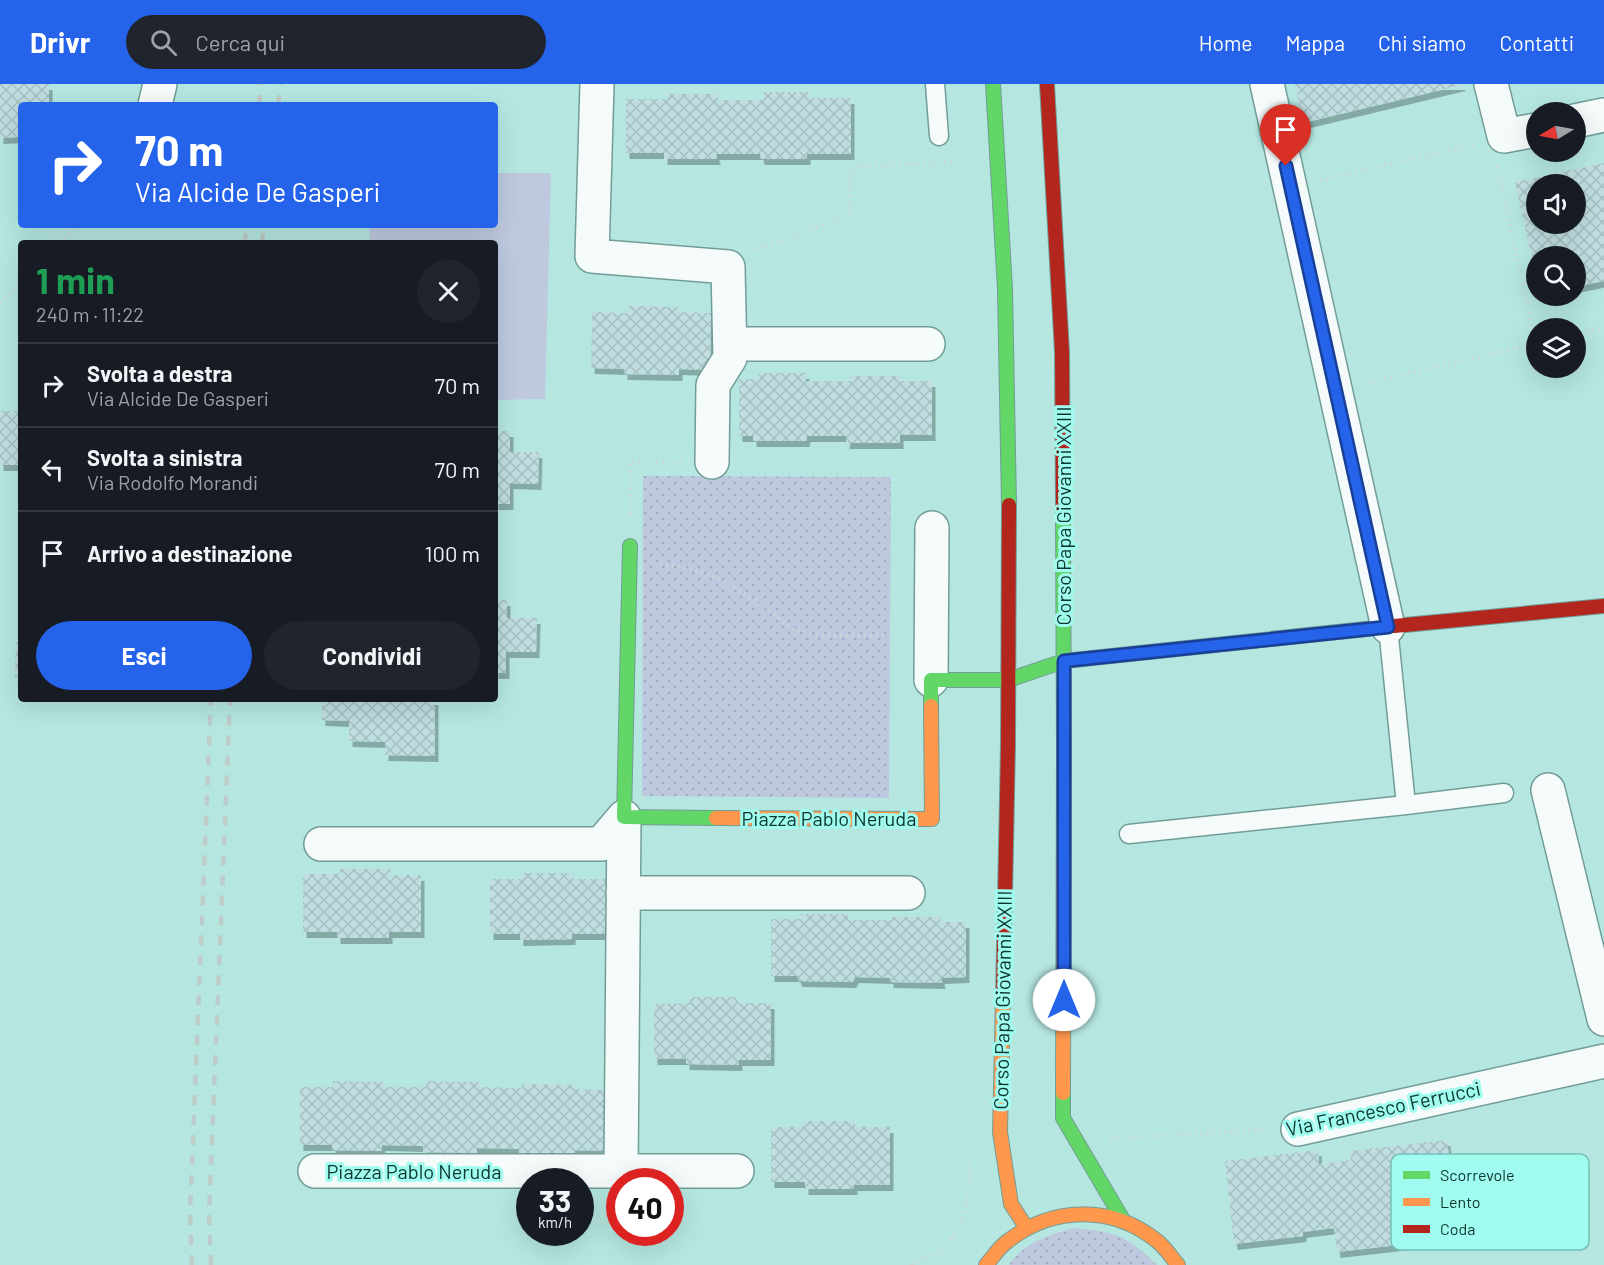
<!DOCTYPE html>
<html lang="it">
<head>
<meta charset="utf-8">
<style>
	:root { --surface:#171b24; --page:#20242c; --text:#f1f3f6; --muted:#9ea1a6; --line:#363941; --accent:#2563eb }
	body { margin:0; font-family:Barlow,sans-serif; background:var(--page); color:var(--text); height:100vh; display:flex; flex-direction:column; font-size:22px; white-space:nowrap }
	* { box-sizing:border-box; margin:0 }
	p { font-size:20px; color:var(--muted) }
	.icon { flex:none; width:33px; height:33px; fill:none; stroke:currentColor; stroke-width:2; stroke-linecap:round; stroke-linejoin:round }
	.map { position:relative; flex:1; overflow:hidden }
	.sheet { position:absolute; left:18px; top:156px; width:480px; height:462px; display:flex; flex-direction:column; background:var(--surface); border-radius:6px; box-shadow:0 6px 24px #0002 }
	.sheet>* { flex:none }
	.top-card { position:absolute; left:18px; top:18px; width:480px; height:126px; border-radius:6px; box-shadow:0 6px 24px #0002; background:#2563eb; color:#fff; overflow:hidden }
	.needle { width:39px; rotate:260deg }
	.controls { position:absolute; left:1526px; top:18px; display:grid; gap:12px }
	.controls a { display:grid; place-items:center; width:60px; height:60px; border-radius:50%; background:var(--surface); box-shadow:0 6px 24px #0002; font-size:30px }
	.speed { position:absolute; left:516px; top:1084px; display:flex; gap:12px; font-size:30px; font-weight:700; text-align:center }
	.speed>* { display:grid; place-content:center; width:78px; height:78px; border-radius:50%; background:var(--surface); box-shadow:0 6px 24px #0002; line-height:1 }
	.speed small { font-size:15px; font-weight:400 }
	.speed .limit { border:9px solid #d22; background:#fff; color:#111 }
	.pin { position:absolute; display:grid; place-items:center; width:51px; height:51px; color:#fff; margin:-62px -26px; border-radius:50% 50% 50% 0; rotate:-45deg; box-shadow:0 0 6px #0007 }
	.pin .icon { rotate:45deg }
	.me { position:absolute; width:66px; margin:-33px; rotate:0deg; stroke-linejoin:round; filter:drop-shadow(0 0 4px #0008) }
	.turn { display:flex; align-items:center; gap:21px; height:126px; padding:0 18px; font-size:27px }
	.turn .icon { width:78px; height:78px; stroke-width:2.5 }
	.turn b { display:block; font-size:42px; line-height:51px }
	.round { display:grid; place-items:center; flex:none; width:63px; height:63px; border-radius:32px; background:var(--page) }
	.summary { display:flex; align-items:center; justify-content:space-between; height:102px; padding:0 18px }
	h1 { font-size:36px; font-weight:700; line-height:45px; color:#1e9e55 }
	.cta { display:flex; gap:12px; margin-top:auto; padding:12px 18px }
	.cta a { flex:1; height:69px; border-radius:36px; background:var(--accent); color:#fff; font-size:24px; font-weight:700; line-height:69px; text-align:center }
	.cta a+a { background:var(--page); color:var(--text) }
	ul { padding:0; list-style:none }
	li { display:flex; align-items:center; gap:18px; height:84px; padding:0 18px; border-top:2px solid var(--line) }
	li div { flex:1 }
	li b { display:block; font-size:22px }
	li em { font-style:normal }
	header { display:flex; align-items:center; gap:36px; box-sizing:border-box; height:84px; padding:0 30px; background:var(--accent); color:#fff }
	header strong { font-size:28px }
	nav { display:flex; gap:33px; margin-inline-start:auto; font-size:21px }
	.search { width:420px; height:54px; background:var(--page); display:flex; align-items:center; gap:15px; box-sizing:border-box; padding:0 21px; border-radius:33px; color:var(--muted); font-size:22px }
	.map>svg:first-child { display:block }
	.grass { fill:url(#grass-dots) }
	.pitch { fill:#bec9e0 }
	.building { fill:url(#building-cross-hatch); fill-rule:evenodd; filter:url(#shadow) }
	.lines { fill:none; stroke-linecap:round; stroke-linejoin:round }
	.lane-casing { stroke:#729d97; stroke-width:21 }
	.street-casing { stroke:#729d97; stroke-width:36 }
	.fast-casing { stroke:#729d97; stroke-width:16 }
	.slow-casing { stroke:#729d97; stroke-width:16 }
	.jam-casing { stroke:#729d97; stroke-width:16 }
	.path { stroke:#c7d8d5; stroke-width:4; stroke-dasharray:1.5 4.5; stroke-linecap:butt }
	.lane { stroke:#f4fbfa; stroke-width:18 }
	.street { stroke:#f4fbfa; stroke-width:33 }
	.fast { stroke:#63d668; stroke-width:14 }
	.slow { stroke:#ff974d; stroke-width:14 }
	.jam { stroke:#b3261e; stroke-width:14 }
	.rail { stroke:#beccca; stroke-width:4.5; stroke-dasharray:10 10; stroke-linecap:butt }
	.route-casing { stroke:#184099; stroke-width:15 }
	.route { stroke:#2563eb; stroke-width:10 }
	.labels { text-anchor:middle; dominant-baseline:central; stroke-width:6; stroke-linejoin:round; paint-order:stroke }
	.street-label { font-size:20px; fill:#0d3531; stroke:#a0fcef }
	.key { fill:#a0fcef; stroke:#74c0b6; stroke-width:1.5 }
	.key-label { font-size:16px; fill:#0d3531 }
</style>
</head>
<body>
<header>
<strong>Drivr</strong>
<div class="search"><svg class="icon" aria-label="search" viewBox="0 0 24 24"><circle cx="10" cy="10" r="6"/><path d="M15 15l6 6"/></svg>Cerca qui</div>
<nav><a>Home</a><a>Mappa</a><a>Chi siamo</a><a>Contatti</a></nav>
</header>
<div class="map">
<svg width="1604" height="1181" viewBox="0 0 1604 1181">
	<defs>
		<pattern id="grass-dots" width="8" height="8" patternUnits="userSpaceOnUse" patternTransform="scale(1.5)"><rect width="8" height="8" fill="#bec9e0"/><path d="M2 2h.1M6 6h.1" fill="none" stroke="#a2adc1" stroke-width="1.8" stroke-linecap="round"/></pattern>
		<pattern id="building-cross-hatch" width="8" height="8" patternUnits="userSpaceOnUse" patternTransform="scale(1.5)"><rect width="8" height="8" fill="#c0dee1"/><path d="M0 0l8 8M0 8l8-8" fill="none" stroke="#a4bfc2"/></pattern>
		<filter id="shadow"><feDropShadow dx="3.5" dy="6" stdDeviation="0" flood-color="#0004"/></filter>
	</defs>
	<rect width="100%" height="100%" fill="#b5e7e0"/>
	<!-- grass -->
	<path class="grass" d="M643,392L891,393L889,714L642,712Z
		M1074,1144C1115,1148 1127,1151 1157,1181H1009C1025,1158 1048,1151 1074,1144Z"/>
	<!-- pitch -->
	<path class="pitch" d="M495,89H551L545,315L495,316V159H370L369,141H495Z"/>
	<!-- building -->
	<path class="building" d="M0,0H49V21H21V53L0,54Z
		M1295,0H1462V1L1303,39Z
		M763,8H810V14H851V70H807V75H761L760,70H716L717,75H664V69H626V15H667V10H718V16H763Z
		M1604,79V197L1575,203V172H1536L1535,189L1515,98ZM1536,100H1575V140H1536Z
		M629,222L679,223V228L711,229L710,286L679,285V291L624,290V285L591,284L592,228L629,229Z
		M759,289H806V297H850V292H900V297H932V351H900V359H846L847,352H807L806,357H753V352H739V295H759Z
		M0,327H21V381H0Z
		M495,347H510V368H539L538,400L510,399V420H495Z
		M495,516H507V534H537L536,568H506V589H495Z
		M16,558H21V593H15Z
		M322,615H435V672L385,671V658L349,657V637L322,636Z
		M340,785H390V791H421V848H389V854H337V848H303V790H340Z
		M522,789H573V795H606V850H572V855L520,856V850H490V795H522Z
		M801,830H848V836H892V833H940L941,838H966V893L941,894L942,899L890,898V894L855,893L853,898L799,897L797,892H771V835H801Z
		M690,913H738V919H771V976H739V981L686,980V975H654V920L690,919Z
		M333,997L384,998V1003H426V997L479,998V1003L521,1004L523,1000L574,1001V1005L608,1006L606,1067L575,1066V1072L519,1071V1065L477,1064V1069L423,1068V1062L382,1061V1067L332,1066V1061H300V1003H333Z
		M803,1037H855V1043H890V1101H854V1105H805V1098H771V1043H803Z
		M1447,1056L1459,1154L1337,1168L1334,1144L1303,1148V1152L1234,1160L1225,1077L1318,1066L1319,1080L1351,1076L1350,1067Z"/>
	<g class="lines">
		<defs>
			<path id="lane" d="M935,0L939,52
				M1388,543L1406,721L1504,709
				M1129,750L1406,721"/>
			<path id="street" d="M597,0L592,172L728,183L730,274L713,301L712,378
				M1267,0L1388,543
				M1491,0L1504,52L1536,46
				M155,21L160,0
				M1575,37L1604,31
				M730,260H928
				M931,596L932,444
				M1548,706L1604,935
				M321,760H601L624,733
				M623,809H908
				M1298,1045L1604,977
				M315,1087H737
				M621,1087L624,733"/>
			<path id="fast" d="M993,0L1005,205L1009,421
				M1063,428L1064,667
				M630,462L624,733L716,734
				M931,622V596H1008L1064,577L1394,542
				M1063,1009V1034L1123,1136"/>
			<path id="slow" d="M716,734L932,735L931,622
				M1003,913L1000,1048L1011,1120L1026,1143
				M1063,1009L1064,667
				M986,1181C993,1173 999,1163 1008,1157C1053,1122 1112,1121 1157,1157C1165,1163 1171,1173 1178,1181"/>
			<path id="jam" d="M1047,0L1062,268L1063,428
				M1394,542L1604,522
				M1003,913L1008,661L1009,421"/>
		</defs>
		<!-- lane casing -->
		<use href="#lane" class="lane-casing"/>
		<!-- street casing -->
		<use href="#street" class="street-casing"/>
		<!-- fast casing -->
		<use href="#fast" class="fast-casing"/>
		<!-- slow casing -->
		<use href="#slow" class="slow-casing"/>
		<!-- jam casing -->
		<use href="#jam" class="jam-casing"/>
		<!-- path -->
		<path class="path" d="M944,78L966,77
			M1497,82L1536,260
			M1320,96L1474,61
			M60,159L77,141
			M754,166L849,132L851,83L936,79
			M0,219L21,198
			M1575,251L1604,244
			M1367,299L1535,260
			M630,430L631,377L681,378
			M660,481C704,483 729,499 764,523C774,530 784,540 794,545C815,555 866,551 890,551
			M1111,1054L1266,1046
			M912,1181V1179C966,1162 967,1125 970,1076"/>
		<!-- lane -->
		<use href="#lane" class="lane"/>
		<!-- street -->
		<use href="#street" class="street"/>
		<!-- fast -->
		<use href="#fast" class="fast"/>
		<!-- slow -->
		<use href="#slow" class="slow"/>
		<!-- jam -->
		<use href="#jam" class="jam"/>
		<!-- rail -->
		<path class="rail" d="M259,21L261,0
			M278,21L281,0
			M245,159L246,141
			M262,159L264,141
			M192,1181L190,1129L211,615
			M211,1181L209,1130L230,615"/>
	</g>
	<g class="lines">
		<defs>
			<path id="route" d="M1064,916V577L1388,543L1286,82"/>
		</defs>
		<!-- route casing -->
		<use href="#route" class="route-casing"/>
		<!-- route -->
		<use href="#route" class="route"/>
	</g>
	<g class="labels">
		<!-- street labels -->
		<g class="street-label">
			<text transform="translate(1063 432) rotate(-90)">Corso Papa Giovanni XXIII</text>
			<text x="829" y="734">Piazza Pablo Neruda</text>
			<text transform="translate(1002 916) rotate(-89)">Corso Papa Giovanni XXIII</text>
			<text transform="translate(1383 1024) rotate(-12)">Via Francesco Ferrucci</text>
			<text x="414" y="1087">Piazza Pablo Neruda</text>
		</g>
	</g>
	<!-- legend -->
	<rect x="1391" y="1070" width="198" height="96" rx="9" class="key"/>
	<rect x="1403" y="1087" width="27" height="8" fill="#63d668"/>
	<rect x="1403" y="1114" width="27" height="8" fill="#ff974d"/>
	<rect x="1403" y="1141" width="27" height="8" fill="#b3261e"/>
	<g class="key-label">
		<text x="1440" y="1097">Scorrevole</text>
		<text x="1440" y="1124">Lento</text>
		<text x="1440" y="1151">Coda</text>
	</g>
</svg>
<div class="controls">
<a><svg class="needle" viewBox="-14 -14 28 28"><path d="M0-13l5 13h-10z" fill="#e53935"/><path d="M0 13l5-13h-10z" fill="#9ea1a6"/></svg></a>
<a><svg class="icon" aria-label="sound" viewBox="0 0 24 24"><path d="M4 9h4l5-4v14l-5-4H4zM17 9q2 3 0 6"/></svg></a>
<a><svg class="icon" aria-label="search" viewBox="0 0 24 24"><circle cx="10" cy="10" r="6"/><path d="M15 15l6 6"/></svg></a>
<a><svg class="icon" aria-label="layers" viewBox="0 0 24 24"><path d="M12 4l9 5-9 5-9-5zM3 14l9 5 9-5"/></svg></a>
</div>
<div class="speed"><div>33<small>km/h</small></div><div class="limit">40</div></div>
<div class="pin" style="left:1286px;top:82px;background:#d93025"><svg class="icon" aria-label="arrive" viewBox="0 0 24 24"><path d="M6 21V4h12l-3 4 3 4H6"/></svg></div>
<svg class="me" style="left:1064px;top:916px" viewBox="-20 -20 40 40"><circle r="19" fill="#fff"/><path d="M0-13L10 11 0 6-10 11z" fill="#2563eb"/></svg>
<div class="top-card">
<div class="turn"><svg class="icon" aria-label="right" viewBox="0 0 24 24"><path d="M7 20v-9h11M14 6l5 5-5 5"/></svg><div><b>70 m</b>Via Alcide De Gasperi</div></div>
</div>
<section class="sheet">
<div class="summary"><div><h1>1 min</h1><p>240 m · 11:22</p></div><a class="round"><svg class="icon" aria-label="close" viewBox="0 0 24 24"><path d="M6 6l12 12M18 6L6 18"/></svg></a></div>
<ul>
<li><svg class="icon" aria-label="right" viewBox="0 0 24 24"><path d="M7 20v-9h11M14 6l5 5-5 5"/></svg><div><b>Svolta a destra</b><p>Via Alcide De Gasperi</p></div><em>70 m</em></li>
<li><svg class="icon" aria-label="left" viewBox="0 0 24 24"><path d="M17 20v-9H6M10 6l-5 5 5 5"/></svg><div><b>Svolta a sinistra</b><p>Via Rodolfo Morandi</p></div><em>70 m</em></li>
<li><svg class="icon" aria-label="arrive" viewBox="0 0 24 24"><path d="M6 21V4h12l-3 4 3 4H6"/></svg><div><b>Arrivo a destinazione</b></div><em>100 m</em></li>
</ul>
<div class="cta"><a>Esci</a><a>Condividi</a></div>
</section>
</div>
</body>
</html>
